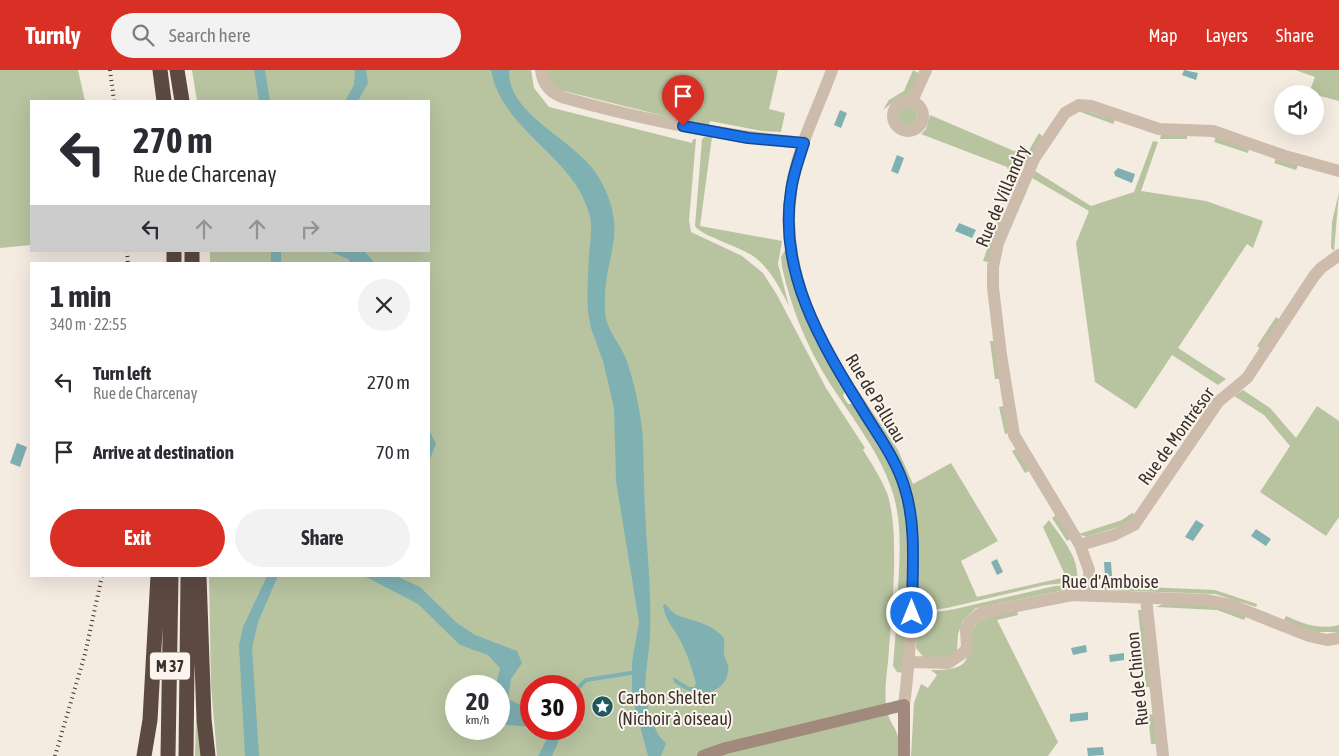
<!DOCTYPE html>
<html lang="en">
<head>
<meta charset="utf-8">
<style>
	:root { --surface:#fff; --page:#f2f2f3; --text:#2b2b33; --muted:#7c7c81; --accent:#d93025 }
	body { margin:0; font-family:"Asap Condensed",sans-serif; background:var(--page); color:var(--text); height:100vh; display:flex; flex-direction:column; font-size:19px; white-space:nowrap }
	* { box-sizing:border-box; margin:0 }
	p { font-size:16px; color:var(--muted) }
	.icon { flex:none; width:28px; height:28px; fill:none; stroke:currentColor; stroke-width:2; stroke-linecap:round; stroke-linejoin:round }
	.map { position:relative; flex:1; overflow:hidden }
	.drawer { position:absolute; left:30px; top:192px; width:400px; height:315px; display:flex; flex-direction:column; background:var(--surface); border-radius:0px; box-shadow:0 5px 20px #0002 }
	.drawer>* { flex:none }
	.guide { position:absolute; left:30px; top:30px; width:400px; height:152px; border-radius:0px; box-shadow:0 5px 20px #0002; background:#fff; color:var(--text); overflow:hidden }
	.controls { position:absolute; left:1274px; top:15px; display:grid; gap:10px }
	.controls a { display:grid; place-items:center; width:50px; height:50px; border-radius:50%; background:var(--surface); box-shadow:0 5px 20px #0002; font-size:25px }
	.speed { position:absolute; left:445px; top:605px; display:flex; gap:10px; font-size:25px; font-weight:700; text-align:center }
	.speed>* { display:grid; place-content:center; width:65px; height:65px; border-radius:50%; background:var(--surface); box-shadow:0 5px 20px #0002; line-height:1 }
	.speed small { font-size:12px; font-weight:400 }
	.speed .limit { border:8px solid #d22; background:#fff; color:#111 }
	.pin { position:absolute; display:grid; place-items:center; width:42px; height:42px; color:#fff; margin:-51px -21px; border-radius:50% 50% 50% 0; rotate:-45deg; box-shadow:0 0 5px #0007 }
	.pin .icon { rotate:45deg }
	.me { position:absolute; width:55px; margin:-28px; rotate:0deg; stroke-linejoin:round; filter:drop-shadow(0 0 4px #0008) }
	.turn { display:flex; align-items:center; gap:18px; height:105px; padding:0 20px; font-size:22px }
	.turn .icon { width:65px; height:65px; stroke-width:2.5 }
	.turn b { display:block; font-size:35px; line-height:42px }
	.lanes { display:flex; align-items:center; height:48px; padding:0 20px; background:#0003; justify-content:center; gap:25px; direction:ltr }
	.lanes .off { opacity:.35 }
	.round { display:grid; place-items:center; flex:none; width:52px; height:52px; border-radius:26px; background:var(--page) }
	.head { display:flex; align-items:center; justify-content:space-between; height:85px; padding:0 20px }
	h1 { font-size:30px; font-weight:700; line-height:38px }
	.button { display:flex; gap:10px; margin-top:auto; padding:10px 20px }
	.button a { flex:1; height:58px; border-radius:30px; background:var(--accent); color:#fff; font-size:20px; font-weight:700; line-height:58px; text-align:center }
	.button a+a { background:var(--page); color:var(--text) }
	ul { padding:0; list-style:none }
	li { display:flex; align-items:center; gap:15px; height:70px; padding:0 20px }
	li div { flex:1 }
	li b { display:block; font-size:19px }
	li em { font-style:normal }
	header { display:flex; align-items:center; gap:30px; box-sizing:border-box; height:70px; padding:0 25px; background:var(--accent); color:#fff }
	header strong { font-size:24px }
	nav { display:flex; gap:28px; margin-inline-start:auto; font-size:18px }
	.search { width:350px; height:45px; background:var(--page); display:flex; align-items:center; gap:12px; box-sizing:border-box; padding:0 18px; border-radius:28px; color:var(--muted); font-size:19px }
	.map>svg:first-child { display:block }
	.green { fill:#b8c4a0; fill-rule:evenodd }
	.water { fill:#7fb0b2 }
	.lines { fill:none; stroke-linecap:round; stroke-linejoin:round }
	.stream { stroke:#7fb0b2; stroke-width:4 }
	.street { stroke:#cdbbac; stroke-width:12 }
	.secondary { stroke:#a18a7d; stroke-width:12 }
	.highway { stroke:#5c4a42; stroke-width:15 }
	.rail { stroke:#3b302b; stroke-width:4; stroke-dasharray:1 4; stroke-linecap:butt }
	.route-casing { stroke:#114b97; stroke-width:12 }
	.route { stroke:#1a73e8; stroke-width:9 }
	.labels { text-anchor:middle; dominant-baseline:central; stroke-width:4; stroke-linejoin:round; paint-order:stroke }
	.shield { fill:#fbf5ee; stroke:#756b66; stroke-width:1 }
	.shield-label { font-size:16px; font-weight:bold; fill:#3b302b }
	.street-label { font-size:18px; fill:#3b302b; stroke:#fbf5ee }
	.poi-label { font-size:18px; fill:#3b302b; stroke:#fbf5ee; text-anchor:start }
</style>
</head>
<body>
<header>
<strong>Turnly</strong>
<div class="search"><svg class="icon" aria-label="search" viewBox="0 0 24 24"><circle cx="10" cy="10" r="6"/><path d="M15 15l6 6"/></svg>Search here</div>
<nav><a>Map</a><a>Layers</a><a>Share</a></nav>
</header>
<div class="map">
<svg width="1339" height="686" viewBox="0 0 1339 686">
	<rect width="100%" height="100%" fill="#f4ebe1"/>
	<!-- green -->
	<path class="green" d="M0,0H78L85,31H31V175L0,178Z
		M192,0H531L534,18L549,37L692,73L693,69H696L689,150L691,162L742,186L763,203L777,225L826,318L865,378L863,380C872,394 881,408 887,423C900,460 892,540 889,580C888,597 884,617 886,634C888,658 902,656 899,686H217L211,616L209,506H429V194H210V181H429V31H197ZM456,616H499V659H456ZM531,616H574V659H531Z
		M545,0H778L769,39L785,43L781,62L762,61L710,51L708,57L556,19L552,17Z
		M913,0L920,4L910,24L897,29L883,40L889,30L904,21Z
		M1295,0H1339V31L1309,23L1315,7Z
		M897 46a10 10 0 1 1 20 0a10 10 0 1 1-20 0Z
		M1083,40L1115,50L1113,54L1078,41Z
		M930,45L1014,81L1026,76L1012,109L1007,97L921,64L926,59Z
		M1039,63L1042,66L1026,96L1021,94Z
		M1161,65H1187V69H1160Z
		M705,67H712L700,156L782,171L778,194L789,236C780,218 770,198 753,186C740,177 700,165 695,156L702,69Z
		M1216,67L1249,79L1248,83L1214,72Z
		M1153,71L1158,72L1141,121L1206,131L1263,151L1253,178L1247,174L1178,278L1226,309L1218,315L1172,285L1136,339L1095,312L1076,173L1089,141L1032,108L1035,101L1091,136L1134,122Z
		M1276,88L1298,95L1296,100L1274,93Z
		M1339,122L1334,181L1331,178L1332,152Z
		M997,151L1002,153L988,192L983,191Z
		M785,180L845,321L843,326L848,334H854L895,405L906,443L907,541H897C898,505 904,463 894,427C883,386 852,348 829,312C807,277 791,238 782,197L781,187Z
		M1276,247L1280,250L1261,279L1257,276Z
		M990,271H994L1000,309H995Z
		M855,316L898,380L913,414L951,393L998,471L961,491L977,527L1066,507L1043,457L1049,450C1062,469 1080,487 1077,512L1045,515L947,538L917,542L916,447Z
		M1243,320L1270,338L1296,368L1317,336L1339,351V447L1326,466L1260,422L1290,376L1264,345L1234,326Z
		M1004,336L1009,363L1005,364L999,337Z
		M1016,379L1029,401L1025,403L1012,381Z
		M1132,443L1136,445L1124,455L1086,467L1079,464L1122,450Z
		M1056,445L1070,469L1067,471L1052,448Z
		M1070,515V519L976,538L963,551L958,564L957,580L950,588H924L916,578L917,545L955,539L1055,516Z
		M1097,515L1215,520L1257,534L1256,537L1215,524L1106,520Z
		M1163,534L1218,536L1246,546L1244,550L1217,540L1156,537Z
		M1138,540H1143L1151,617H1146Z
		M1017,541L1018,545L997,550L1058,672L1048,686H911L914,633L921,614L928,618L937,605L931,600C988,601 956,575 977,554C986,544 1005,544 1017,541Z
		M897,546H907L904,603L897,602L893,596Z
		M1286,546C1304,554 1319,560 1339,555V562H1314L1284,550Z
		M1153,644L1156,674H1151L1148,645Z
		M198,648L204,686H195L196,650Z"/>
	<!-- water -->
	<path class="water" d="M254,0H265L270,31H259Z
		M355,0H366L368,13L358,31H345L354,15Z
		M491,0H509C507,46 576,69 598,106C632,164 602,184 605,241C606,261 620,272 626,289C634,311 639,335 642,358C644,375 643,391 644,407C644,459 652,510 650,562C650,585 642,610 647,633C650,646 656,666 666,673L661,686H648L632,627V592L639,552L616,411L614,338L603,291L591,258L588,242C587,223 588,204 589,185C590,171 593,156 589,143C574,86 502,61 491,0Z
		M1184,0L1198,3L1196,10L1182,5Z
		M840,40L847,43L841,58L834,55Z
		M897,85L904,88L898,104L891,101Z
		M1118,98L1135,104L1132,113L1115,106L1114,102Z
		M959,153L976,160L972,168L955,161Z
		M271,181H281V194H271Z
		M329,181H364L374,192L351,194L348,189Z
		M429,360L436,374L429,391Z
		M17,373L27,377L20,397L10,393Z
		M1196,450L1204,455L1193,471L1185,467Z
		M1256,459L1271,469L1266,476L1251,466Z
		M997,489L1003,502L997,505L991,492Z
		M1104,492H1111L1112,506L1105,507Z
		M267,506H278L258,552L252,578L259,686H245L239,575L243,557Z
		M364,506H396L420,517L457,553L475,565L517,581L522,593L511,609L508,629L516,633L531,637V657L507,655L499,652V616H496L500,598L488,585L460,575L418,534Z
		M665,534C669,537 672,543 677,545C694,552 710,552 724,568C725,573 723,579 724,584C725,591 730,595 728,602C724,628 690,627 674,612L673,607L689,617H694L696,614C693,601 687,583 681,572C675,558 667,555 663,536Z
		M1086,575L1087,582L1073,585L1071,578Z
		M1124,583V590L1110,592L1109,585Z
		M1088,642V650L1070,652V644Z
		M539,659H564L552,686H538L546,671V663Z
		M1103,677L1104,685L1088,686L1087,678Z"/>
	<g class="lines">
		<!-- stream -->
		<path class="stream" d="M574,622L586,610L637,602"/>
		<!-- street -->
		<path class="street" d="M541,0C543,16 551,23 565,28C644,50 723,66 804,73
			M832,0C818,39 796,80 791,121C781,191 810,255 846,313C866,346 893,380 905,418C913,443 912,470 912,496C912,543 910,589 904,635
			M893 46a15 15 0 1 1 30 0a15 15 0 1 1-30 0Z
			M912,31L926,0
			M1080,475L1114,465L1134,455L1218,332L1247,308L1314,206L1321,198L1339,185
			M1090,525L1089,500L1080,475L1014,365L1001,285L993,218V197L998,173L1034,89L1065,43L1079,35L1091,36L1159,59L1213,61L1285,86L1339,101
			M1146,528L1163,686
			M910,592L948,593L963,583L967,578L966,559L970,552L981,543L1072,525L1207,530L1231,535L1309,566L1327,570L1339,568"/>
		<!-- secondary -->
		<path class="secondary" d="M703,686L726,678L904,635V686"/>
		<!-- highway -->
		<path class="highway" d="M160,0L164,31
			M177,0L182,31
			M174,194V181
			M192,194V181
			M199,506L204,649L208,686
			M144,686L150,650L158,506
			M168,686L171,506
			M186,686L188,506"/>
		<!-- rail -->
		<path class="rail" d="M110,0L114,31
			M127,181L128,194
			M55,686L85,584L102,506"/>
	</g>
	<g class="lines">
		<defs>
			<path id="route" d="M683,56L748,68L804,73C799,89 793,104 791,121C778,202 821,273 862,339C877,364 897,390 905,419C917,458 912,503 912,543"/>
		</defs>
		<!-- route casing -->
		<use href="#route" class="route-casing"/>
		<!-- route -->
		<use href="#route" class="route"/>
	</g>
	<!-- icons -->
	<defs>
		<symbol id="sight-disc" viewBox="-11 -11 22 22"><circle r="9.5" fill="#1f5a5e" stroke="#fbf5ee"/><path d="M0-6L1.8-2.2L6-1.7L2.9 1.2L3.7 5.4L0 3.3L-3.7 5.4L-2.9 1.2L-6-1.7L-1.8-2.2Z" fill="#fff"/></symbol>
	</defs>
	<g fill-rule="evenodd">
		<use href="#sight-disc" x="590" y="624" width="25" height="25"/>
	</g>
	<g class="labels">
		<!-- shield labels -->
		<rect class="shield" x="150" y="582.5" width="40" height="27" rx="4"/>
		<g class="shield-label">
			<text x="170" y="596">M 37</text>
		</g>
		<!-- street labels -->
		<g class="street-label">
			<text transform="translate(1002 126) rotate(-67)">Rue de Villandry</text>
			<text transform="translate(876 328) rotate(59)">Rue de Palluau</text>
			<text transform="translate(1176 366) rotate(-54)">Rue de Montrésor</text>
			<text x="1110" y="511">Rue d'Amboise</text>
			<text transform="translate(1137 609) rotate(-96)">Rue de Chinon</text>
		</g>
		<!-- poi labels -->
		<g class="poi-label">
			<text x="618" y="627">Carbon Shelter<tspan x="618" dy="21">(Nichoir à oiseau)</tspan></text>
		</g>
	</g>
</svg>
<div class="controls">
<a><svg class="icon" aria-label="sound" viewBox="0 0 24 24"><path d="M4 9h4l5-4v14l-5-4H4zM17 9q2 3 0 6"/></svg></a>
</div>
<div class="speed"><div>20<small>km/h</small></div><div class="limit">30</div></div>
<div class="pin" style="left:683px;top:56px;background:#d93025"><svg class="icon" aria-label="arrive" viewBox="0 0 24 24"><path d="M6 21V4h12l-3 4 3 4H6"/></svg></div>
<svg class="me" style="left:912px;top:543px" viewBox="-20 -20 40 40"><circle r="17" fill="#1a73e8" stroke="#fff" stroke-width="3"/><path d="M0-11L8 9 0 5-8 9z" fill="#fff"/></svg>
<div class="guide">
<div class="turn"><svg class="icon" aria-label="left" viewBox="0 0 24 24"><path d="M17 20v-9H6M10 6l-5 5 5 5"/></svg><div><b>270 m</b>Rue de Charcenay</div></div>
<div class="lanes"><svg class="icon" aria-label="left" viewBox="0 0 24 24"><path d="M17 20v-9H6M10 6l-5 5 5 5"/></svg><svg class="icon off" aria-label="ahead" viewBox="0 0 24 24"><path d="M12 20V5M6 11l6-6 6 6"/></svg><svg class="icon off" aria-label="ahead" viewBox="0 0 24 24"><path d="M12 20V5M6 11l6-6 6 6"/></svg><svg class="icon off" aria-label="right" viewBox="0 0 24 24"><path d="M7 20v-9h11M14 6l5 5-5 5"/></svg></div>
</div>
<section class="drawer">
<div class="head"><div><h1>1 min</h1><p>340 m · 22:55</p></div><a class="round"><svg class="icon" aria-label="close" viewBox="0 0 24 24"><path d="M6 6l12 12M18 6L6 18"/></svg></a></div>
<ul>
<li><svg class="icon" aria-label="left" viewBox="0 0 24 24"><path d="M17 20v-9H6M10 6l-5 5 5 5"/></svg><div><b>Turn left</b><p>Rue de Charcenay</p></div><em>270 m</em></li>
<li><svg class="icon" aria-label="arrive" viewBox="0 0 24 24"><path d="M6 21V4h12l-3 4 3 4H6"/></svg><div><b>Arrive at destination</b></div><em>70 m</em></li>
</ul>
<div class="button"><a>Exit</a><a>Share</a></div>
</section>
</div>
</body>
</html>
